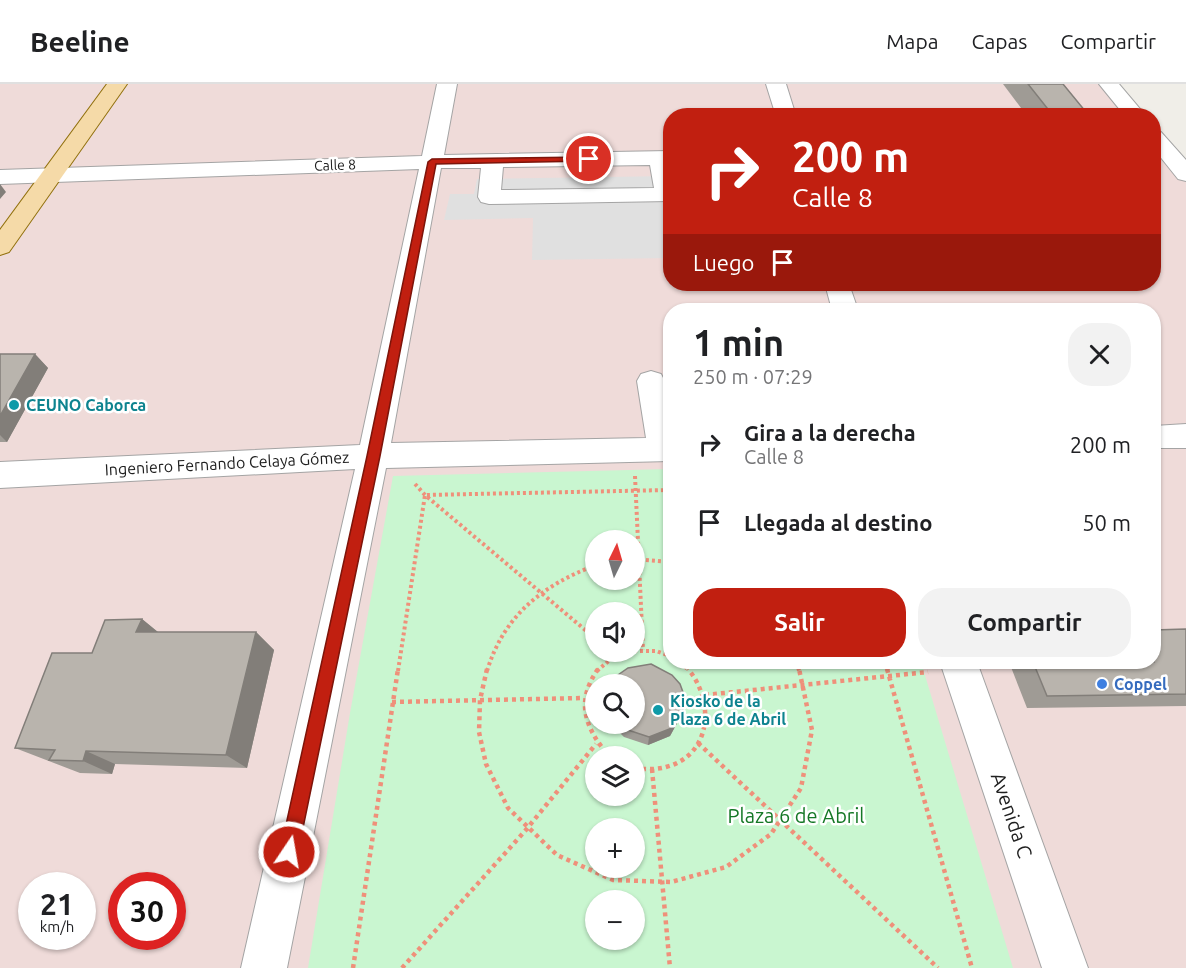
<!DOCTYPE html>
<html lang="es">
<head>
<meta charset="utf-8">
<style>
	:root { --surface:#fff; --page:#f2f2f2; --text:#202124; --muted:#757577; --line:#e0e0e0; --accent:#c11f10 }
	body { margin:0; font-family:Ubuntu,sans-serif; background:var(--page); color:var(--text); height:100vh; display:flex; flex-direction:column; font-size:22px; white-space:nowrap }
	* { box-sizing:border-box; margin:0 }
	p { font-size:20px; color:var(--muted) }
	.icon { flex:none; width:33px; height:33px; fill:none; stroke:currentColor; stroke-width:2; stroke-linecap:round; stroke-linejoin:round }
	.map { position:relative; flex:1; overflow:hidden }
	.sheet { position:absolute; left:663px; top:219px; width:498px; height:366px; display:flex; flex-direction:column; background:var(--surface); border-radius:24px; box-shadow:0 2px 4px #0004 }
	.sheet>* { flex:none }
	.banner { position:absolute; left:663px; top:24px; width:498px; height:183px; border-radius:24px; box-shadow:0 2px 4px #0004; background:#c11f10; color:#fff; overflow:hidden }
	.needle { width:39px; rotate:5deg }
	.buttons { position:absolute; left:585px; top:446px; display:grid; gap:12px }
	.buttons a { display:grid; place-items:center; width:60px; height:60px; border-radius:50%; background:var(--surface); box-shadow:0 2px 4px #0004; font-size:30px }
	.speed { position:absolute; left:18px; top:788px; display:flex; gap:12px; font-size:30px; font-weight:700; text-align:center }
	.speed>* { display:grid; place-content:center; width:78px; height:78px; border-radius:50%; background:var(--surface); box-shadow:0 2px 4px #0004; line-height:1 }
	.speed small { font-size:15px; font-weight:400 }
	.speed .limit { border:9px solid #d22; background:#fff; color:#111 }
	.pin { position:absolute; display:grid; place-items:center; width:51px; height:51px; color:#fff; margin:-26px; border:3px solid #fff; border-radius:50%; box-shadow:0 2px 6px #0007 }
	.me { position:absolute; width:66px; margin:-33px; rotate:12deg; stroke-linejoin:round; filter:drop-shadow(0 0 4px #0008) }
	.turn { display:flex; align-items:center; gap:21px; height:126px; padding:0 30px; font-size:27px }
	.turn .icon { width:78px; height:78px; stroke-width:2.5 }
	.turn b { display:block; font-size:42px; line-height:51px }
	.then { display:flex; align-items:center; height:57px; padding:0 30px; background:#0003; gap:12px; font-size:22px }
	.round { display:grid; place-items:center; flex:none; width:63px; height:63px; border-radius:24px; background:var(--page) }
	.overview { display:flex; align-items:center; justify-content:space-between; height:102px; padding:0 30px }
	h1 { font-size:36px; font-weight:700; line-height:45px }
	.primary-button { display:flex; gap:12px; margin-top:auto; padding:12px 30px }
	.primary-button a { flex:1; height:69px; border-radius:24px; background:var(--accent); color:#fff; font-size:24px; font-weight:700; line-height:69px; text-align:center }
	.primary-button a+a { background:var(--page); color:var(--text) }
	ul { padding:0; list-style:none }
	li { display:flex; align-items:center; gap:18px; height:78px; padding:0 30px }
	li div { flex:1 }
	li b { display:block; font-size:22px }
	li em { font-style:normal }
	header { display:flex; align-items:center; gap:36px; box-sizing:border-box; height:84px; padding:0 30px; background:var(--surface); border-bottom:2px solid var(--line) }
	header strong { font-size:28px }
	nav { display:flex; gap:33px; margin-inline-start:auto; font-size:21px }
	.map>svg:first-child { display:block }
	.commercial { fill:#efdbd9; fill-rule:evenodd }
	.park { fill:#c9f6d0; fill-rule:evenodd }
	.parking { fill:#e0e0e0 }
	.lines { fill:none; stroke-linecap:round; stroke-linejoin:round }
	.minor-casing { stroke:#a4a4a4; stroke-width:2 }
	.major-casing { stroke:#91700c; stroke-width:2 }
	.path-far1 { stroke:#ef907a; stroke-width:4; stroke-dasharray:3 3; stroke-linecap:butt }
	.path { stroke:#ef907a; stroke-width:4.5; stroke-dasharray:4 4; stroke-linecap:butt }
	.minor { fill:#fff; fill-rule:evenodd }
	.major { fill:#f5daa8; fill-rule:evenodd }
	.wall { fill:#9f9b95 }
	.shaded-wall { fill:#827e79 }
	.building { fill:#b9b4ad; stroke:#827e79; stroke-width:1.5 }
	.route { fill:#c11f10; stroke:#7d140a; stroke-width:1.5 }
	.culture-dot { fill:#0f9aa8; stroke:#fff; stroke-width:2 }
	.shop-dot { fill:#3f7fe0; stroke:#fff; stroke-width:2 }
	.labels { text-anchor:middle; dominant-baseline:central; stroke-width:5; stroke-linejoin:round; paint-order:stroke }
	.far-street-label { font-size:14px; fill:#202020; stroke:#fff }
	.culture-label { font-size:16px; font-weight:bold; fill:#0d838f; stroke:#fff; text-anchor:start }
	.street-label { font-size:16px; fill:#202020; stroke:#fff }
	.shop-label { font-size:16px; font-weight:bold; fill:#366cbe; stroke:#fff; text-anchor:start }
	.near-park-label { font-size:20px; fill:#157826; stroke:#fff }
	.near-street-label { font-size:20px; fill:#202020; stroke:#fff }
</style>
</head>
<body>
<header>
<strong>Beeline</strong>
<nav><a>Mapa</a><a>Capas</a><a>Compartir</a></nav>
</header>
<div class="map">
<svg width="1186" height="884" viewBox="0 0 1186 884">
	<rect width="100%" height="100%" fill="#f0eee8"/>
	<!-- commercial -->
	<path class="commercial" d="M0,0H1107L1134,31L670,32V200H1154V55L1186,93V884H0ZM670,226H1154V578H670ZM596,456H634V495H596ZM596,528H634V567H596ZM596,600H634V639H596ZM596,672H634V711H596ZM596,744H634V783H596ZM32,801H82V852H32ZM122,801H172V852H122ZM596,816H634V855H596Z"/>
	<!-- park -->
	<path class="park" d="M670,385V578H921L1013,884H308L350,629L393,392ZM596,456H634V495H596ZM596,528H634V567H596ZM596,600H634V639H596ZM596,672H634V711H596ZM596,744H634V783H596ZM596,816H634V855H596Z"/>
	<!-- parking -->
	<path class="parking" d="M670,92V174L532,176L533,134L444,136L450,110H474L477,95Z"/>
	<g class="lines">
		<defs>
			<path id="minor" d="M437,0H457L444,71L670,67V117L489,120L481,118L478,113L481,84H441L391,359L646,354L637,297L641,290L651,287L661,290C675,315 670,349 670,377L386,384L287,884H241L355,385L0,404V378L360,361L419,85L0,100V86L422,72ZM650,81L654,104L501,106L503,83Z
				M766,0H786L796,32H776Z
				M1099,0H1119L1146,32H1125Z
				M1154,46L1161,48L1186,76V97L1178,95L1154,65Z
				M825,200H849L858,226H832Z
				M1186,340V364H1154V342Z
				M940,578H977L1088,884H1042Z"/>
			<path id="major" d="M107,0H127L9,168L0,171V146Z"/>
		</defs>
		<!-- minor casing -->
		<use href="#minor" class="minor-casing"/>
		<!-- major casing -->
		<use href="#major" class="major-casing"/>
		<!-- path-far1 -->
		<path class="path-far1" d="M635,392L643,566
			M415,400L425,411L596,555
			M634,475L670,478
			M634,567H656L670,572
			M681,578L689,587
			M797,578L799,587
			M885,578L888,587
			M398,587L425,411L670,406
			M487,587C504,531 543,501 596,481
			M597,587L612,574L630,567"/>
		<!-- path -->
		<path class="path" d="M487,585L480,616L479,648L486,680L508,724L557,771L613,796L671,798L726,783L771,750L801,704L812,646L799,585
			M598,585C575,618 585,644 609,672
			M887,585L972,884
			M705,611L928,588
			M392,618L584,614
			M698,659L938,884
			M634,684C645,685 656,686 666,683C712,671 715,617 688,585
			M652,685L670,884
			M353,884L398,585
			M402,884L525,747L596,660"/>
		<!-- minor -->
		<use href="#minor" class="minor"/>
		<!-- major -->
		<use href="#major" class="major"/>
	</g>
	<!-- wall -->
	<path class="wall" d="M1003,0H1063L1086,28L1085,32H1027Z
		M0,270H35L48,284L7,358H0Z
		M142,535L158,548H256L274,566L247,684L115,680L112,690L80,689L15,664L92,569Z
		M1186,545V622L1027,624L1009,578H1154Z
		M681,632L670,652L648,661L624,653L615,644L613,639H634Z"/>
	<!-- shaded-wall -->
	<path class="shaded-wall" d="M0,100L6,108L0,115Z
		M35,270L48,284L7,358L0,351V332Z
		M142,535L165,554L136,548Z
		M256,548L274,566L247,684L226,671Z
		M684,624L681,632L670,652L648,661L649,653Z
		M86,667L115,680L112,690L83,677Z"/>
	<!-- building -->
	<path class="building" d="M1028,0H1063L1086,28L1051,29Z
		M0,270H35L0,332Z
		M142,535L136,548H256L226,671L86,667L83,677L49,676L55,666L15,664L52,569H92L105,536Z
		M1186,545V610L1047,612L1033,578H1154V546Z
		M651,580L672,591L680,600L684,611V624L672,644L649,653L625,645L619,639H634V600H615L618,591L628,584Z"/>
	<!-- route -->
	<path class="route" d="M589,73L593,75L592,77L436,80L380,372L298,768L295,774L289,777L283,774L280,768L367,372L428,78L432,75Z"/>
	<!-- markers -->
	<g class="culture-dot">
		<circle cx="14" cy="321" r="6"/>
		<circle cx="658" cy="626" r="6"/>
	</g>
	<circle class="shop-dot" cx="1102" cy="600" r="6"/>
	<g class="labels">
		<!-- far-street labels -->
		<g class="far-street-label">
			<text transform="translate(335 81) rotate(-2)">Calle 8</text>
		</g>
		<!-- culture labels -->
		<g class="culture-label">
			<text x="26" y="321">CEUNO Caborca</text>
			<text x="670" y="617">Kiosko de la<tspan x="670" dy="18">Plaza 6 de Abril</tspan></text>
		</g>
		<!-- street labels -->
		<g class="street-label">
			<text transform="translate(227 379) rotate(-3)">Ingeniero Fernando Celaya Gómez</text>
		</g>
		<!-- shop labels -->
		<g class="shop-label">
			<text x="1114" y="600">Coppel</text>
		</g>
		<!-- near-park labels -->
		<g class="near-park-label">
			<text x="796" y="731">Plaza 6 de Abril</text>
		</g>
		<!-- near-street labels -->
		<g class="near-street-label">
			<text transform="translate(1012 731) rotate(71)">Avenida C</text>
		</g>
	</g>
</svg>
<div class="buttons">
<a><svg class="needle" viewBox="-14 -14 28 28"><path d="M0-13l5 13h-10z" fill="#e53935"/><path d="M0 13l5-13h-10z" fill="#757577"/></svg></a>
<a><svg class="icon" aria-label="sound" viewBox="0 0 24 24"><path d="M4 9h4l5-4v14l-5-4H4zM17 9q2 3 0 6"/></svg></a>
<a><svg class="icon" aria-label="search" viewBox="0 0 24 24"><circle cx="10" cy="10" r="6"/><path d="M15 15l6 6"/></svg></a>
<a><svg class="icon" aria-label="layers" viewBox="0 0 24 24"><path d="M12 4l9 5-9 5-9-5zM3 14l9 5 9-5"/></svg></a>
<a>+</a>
<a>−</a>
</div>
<div class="speed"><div>21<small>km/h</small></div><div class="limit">30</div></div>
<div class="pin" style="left:589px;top:75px;background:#d93025"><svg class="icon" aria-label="arrive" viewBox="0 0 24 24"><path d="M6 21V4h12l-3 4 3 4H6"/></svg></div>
<svg class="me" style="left:289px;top:768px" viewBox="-20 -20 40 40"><circle r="17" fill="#c11f10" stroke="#fff" stroke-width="3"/><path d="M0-11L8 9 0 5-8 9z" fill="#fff"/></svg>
<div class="banner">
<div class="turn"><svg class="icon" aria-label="right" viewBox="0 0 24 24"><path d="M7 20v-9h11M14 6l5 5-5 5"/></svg><div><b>200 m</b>Calle 8</div></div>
<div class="then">Luego<svg class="icon" aria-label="arrive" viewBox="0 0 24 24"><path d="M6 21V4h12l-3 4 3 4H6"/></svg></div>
</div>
<section class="sheet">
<div class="overview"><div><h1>1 min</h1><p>250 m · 07:29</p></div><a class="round"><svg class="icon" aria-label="close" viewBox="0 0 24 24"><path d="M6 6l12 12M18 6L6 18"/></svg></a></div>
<ul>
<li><svg class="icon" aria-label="right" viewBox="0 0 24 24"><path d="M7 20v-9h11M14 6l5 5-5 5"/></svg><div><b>Gira a la derecha</b><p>Calle 8</p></div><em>200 m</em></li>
<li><svg class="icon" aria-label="arrive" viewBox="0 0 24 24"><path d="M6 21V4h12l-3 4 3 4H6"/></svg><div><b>Llegada al destino</b></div><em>50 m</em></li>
</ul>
<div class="primary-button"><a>Salir</a><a>Compartir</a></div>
</section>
</div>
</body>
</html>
